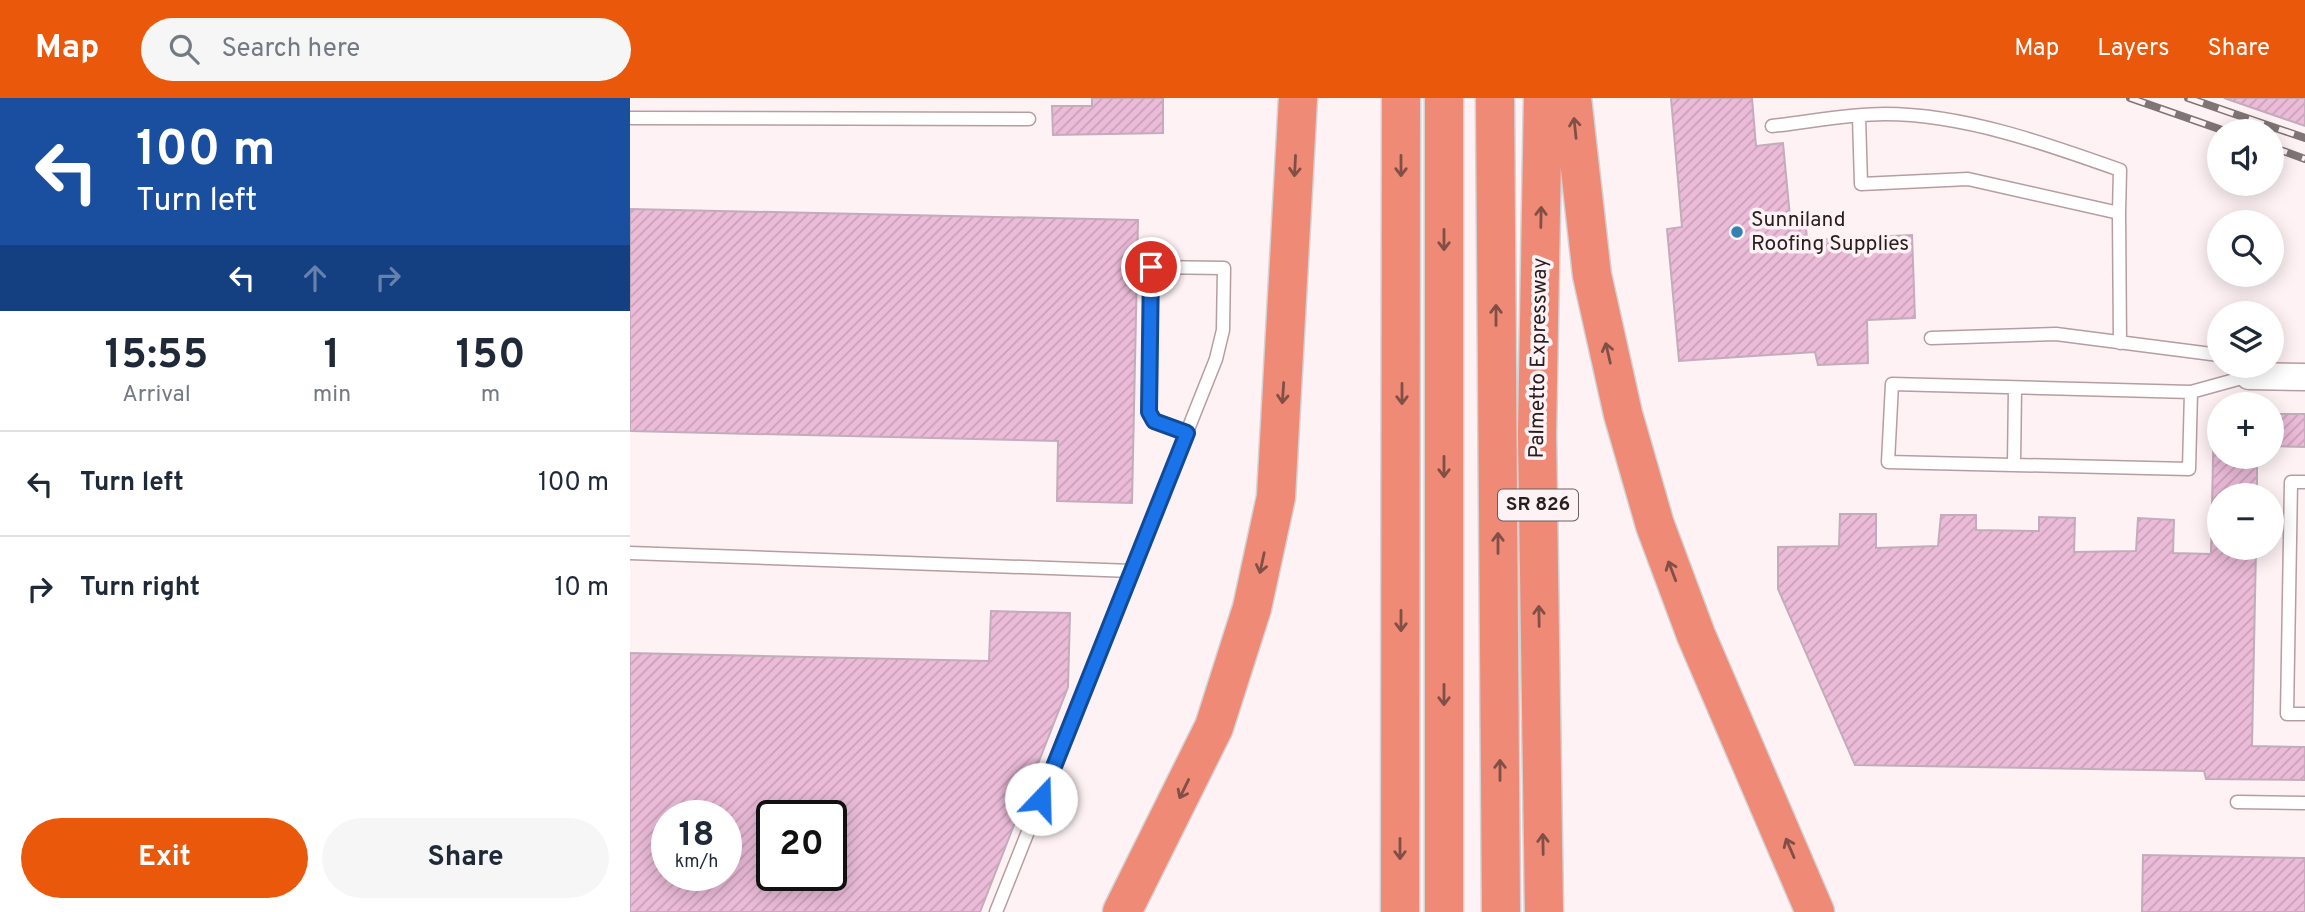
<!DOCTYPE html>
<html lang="en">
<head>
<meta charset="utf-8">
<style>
	:root { --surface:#fff; --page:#f6f6f7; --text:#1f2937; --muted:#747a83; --line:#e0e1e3; --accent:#ea580c }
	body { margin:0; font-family:Overpass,sans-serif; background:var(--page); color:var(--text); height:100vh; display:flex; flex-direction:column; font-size:26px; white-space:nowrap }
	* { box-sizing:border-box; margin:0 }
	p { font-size:23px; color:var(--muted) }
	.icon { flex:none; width:38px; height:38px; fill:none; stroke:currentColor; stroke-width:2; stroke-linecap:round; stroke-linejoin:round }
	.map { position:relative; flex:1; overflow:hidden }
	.side { display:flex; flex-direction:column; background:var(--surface); width:630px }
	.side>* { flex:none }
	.guide { background:#1a4fa0; color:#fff; overflow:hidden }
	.fabs { position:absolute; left:1577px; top:21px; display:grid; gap:14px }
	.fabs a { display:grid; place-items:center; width:77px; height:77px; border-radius:50%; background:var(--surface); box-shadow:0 4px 18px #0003; font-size:35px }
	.speed { position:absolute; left:21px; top:702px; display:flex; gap:14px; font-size:35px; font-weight:700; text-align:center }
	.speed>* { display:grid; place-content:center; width:91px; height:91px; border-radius:50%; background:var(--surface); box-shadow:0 4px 18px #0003; line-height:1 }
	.speed small { font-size:18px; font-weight:400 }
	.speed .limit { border:4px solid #111; border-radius:10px; background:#fff; color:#111 }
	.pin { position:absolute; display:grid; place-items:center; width:60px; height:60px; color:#fff; margin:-30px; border:4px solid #fff; border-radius:50%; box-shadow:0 2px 7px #0007 }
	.me { position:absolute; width:77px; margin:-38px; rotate:21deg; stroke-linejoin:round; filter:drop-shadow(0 0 5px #0008) }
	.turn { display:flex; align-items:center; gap:24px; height:147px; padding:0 21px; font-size:32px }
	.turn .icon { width:91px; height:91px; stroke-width:2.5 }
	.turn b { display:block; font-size:49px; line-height:60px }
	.lanes { display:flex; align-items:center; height:66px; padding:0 21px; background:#0003; justify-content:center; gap:35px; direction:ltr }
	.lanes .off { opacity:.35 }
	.eta { display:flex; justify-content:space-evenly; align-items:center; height:119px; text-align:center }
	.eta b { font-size:42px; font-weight:700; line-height:49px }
	.cta { display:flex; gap:14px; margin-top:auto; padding:14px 21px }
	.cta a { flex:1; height:80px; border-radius:42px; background:var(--accent); color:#fff; font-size:28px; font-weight:700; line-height:80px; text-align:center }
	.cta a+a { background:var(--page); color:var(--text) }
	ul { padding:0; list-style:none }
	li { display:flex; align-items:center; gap:21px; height:105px; padding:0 21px; border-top:2px solid var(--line) }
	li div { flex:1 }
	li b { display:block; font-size:26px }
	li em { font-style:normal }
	header { display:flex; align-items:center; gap:42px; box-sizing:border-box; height:98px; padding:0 35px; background:var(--accent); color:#fff }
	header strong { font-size:33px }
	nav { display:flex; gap:38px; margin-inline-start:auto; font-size:24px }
	.search { width:490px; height:63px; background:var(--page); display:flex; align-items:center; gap:18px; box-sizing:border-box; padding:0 24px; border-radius:38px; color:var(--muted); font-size:26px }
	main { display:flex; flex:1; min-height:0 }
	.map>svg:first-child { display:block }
	.building { fill:url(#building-hatch); stroke:#c3adba; stroke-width:2; fill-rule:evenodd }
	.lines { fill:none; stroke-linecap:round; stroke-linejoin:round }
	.service-casing { stroke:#b69da1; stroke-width:15 }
	.minor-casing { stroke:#b69da1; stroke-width:29 }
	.motorway-casing { stroke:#d4d2d2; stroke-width:41 }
	.service { stroke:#fff; stroke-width:12 }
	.minor { stroke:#fff; stroke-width:26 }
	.motorway { stroke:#ef8a77; stroke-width:38 }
	.rail-casing { stroke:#7f7476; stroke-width:8 }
	.rail { stroke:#fef2f4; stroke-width:5; stroke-dasharray:16; stroke-linecap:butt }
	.oneway { stroke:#824f47 }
	.route-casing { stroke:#114b97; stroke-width:18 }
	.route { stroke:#1a73e8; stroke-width:12 }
	.poi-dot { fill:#3480b3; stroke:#fef2f4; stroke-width:2.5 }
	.labels { text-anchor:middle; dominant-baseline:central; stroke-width:7; stroke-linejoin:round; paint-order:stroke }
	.shield { fill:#fef2f4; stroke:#685e60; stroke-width:2 }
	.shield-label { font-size:19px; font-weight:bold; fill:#281e20 }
	.poi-label { font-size:21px; fill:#281e20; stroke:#fef2f4; text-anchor:start }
	.street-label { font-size:21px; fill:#281e20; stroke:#fef2f4 }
</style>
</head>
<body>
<header>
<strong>Map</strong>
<div class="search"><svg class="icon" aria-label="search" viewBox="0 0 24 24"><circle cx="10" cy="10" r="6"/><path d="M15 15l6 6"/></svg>Search here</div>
<nav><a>Map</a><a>Layers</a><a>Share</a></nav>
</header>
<main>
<section class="side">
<div class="guide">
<div class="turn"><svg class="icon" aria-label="left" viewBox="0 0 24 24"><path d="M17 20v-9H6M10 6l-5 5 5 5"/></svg><div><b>100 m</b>Turn left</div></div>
<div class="lanes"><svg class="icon" aria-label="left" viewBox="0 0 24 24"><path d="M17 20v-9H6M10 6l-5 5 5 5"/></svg><svg class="icon off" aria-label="ahead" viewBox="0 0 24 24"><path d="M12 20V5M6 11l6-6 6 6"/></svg><svg class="icon off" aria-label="right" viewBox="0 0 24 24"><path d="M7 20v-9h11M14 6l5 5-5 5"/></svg></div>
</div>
<div class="eta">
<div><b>15:55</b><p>Arrival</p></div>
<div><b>1</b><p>min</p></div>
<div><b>150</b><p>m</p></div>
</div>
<ul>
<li><svg class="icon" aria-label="left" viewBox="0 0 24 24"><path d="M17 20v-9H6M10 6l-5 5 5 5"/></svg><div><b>Turn left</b></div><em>100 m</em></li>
<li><svg class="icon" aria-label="right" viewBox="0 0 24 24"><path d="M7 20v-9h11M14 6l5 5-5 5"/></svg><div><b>Turn right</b></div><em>10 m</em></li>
</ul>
<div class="cta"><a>Exit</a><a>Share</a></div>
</section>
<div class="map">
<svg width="1675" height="814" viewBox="0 0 1675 814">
	<defs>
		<pattern id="building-hatch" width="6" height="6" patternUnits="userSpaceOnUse" patternTransform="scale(1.75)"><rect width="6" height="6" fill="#ebbbd8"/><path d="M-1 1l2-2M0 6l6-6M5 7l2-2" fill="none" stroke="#caa0b9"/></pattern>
	</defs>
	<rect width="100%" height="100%" fill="#fef2f4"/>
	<!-- building -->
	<path class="building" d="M462,0H533V35L423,37L422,8H462Z
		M1041,0H1122L1126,48L1153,45L1160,119L1175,117L1177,142L1282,137L1285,220L1237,222L1238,265L1188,267L1185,254L1049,263L1037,131L1052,129Z
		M1594,0H1675V28Z
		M0,111L508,122L502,405L427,403L428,343L0,333Z
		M1584,315H1589V359H1627V397H1589V450H1626L1622,648L1675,649V682L1576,681L1574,673L1225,667L1148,491V449L1209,448L1210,416H1246V450L1308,448L1311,417H1346V432L1409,433V419L1445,420L1444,454L1506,453L1508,420L1544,422L1543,455L1581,456Z
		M1642,316H1675V349L1642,348Z
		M361,513L440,515L438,589L350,814H0V555L359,563ZM37,718H96V777H37ZM142,718H201V777H142Z
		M1513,757L1675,760V814H1512Z"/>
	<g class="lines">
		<defs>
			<path id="service" d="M1229,19L1231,86L1338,81L1489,115L1490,245
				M0,20L399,21
				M1142,28C1179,24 1218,16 1255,16C1333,16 1417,46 1490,72L1489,115
				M1301,240L1426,236L1589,257
				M1561,294L1559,371L1258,364L1262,286L1561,294L1619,278
				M1384,367L1385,290
				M1675,384H1661L1657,616H1675
				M0,455L502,473
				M1607,704L1675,705
				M366,814L586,261L593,232L594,170L521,169L519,314L524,323L557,335"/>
			<path id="minor" d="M1619,278L1675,279"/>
			<path id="motorway" d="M865,0L871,814
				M913,0L907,336L914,814
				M942,0L962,177L993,316L1025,427L1066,537L1185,814
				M492,814L584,629L622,510L646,399L668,0
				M770,814L771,0
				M814,814V0"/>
		</defs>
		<!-- service casing -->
		<use href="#service" class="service-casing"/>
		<!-- minor casing -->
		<use href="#minor" class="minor-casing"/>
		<!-- motorway casing -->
		<use href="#motorway" class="motorway-casing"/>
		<!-- service -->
		<use href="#service" class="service"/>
		<!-- minor -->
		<use href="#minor" class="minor"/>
		<!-- motorway -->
		<use href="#motorway" class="motorway"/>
		<defs>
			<path id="rail" d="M1500,0L1595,33
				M1558,0L1675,40
				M1642,49L1675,61"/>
		</defs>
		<!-- rail casing -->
		<use href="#rail" class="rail-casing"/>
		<!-- rail -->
		<use href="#rail" class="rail"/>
	</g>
	<!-- one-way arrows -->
	<defs><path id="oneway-shaft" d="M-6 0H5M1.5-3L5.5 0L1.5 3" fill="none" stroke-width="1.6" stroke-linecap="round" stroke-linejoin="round" transform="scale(1.75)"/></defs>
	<g class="oneway">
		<use href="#oneway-shaft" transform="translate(945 30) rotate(-96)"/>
		<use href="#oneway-shaft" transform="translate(665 68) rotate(93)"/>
		<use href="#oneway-shaft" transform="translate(771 68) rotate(90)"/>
		<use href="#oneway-shaft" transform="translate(911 119) rotate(-89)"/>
		<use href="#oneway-shaft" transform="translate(814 142) rotate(90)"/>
		<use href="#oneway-shaft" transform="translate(866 217) rotate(-90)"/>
		<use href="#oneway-shaft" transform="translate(978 255) rotate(-103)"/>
		<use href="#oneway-shaft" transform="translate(653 295) rotate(94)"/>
		<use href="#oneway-shaft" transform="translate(772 296) rotate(90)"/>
		<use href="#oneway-shaft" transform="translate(814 369) rotate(90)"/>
		<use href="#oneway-shaft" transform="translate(868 445) rotate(-90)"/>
		<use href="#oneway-shaft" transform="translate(632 465) rotate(102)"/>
		<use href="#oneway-shaft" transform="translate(1042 473) rotate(-111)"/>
		<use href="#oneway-shaft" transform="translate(909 518) rotate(-91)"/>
		<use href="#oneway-shaft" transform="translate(771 523) rotate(90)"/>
		<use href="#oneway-shaft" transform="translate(814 597) rotate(90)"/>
		<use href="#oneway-shaft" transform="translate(870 672) rotate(-90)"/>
		<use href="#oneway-shaft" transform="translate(554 691) rotate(116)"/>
		<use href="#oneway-shaft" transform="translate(913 746) rotate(-91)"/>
		<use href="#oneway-shaft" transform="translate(1160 750) rotate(-113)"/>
		<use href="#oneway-shaft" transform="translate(770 751) rotate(90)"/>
	</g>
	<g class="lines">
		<defs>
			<path id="route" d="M411,701L557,335L524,323L519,314L521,169"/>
		</defs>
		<!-- route casing -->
		<use href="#route" class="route-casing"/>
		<!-- route -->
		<use href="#route" class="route"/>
	</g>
	<!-- markers -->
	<circle class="poi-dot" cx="1107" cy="134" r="7"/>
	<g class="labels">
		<!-- shield labels -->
		<rect class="shield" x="868" y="391.5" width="80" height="31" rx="5"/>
		<g class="shield-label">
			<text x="908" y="407">SR 826</text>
		</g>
		<!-- poi labels -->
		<g class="poi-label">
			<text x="1121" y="122">Sunniland<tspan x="1121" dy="24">Roofing Supplies</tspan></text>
		</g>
		<!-- street labels -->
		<g class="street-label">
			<text transform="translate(909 260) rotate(-89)">Palmetto Expressway</text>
		</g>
	</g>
</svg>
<div class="fabs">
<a><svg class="icon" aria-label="sound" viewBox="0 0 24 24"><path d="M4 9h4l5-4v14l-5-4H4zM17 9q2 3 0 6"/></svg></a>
<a><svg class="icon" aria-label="search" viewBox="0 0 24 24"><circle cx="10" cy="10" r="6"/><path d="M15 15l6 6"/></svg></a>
<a><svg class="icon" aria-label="layers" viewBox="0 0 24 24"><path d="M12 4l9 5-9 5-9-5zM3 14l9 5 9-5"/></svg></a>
<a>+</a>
<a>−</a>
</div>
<div class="speed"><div>18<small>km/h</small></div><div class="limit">20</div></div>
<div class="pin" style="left:521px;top:169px;background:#d93025"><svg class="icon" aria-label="arrive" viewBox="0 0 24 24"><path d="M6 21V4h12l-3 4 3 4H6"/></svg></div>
<svg class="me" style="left:411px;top:701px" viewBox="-20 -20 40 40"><circle r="19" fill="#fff"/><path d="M0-13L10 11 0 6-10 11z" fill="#1a73e8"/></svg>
</div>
</main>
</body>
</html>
